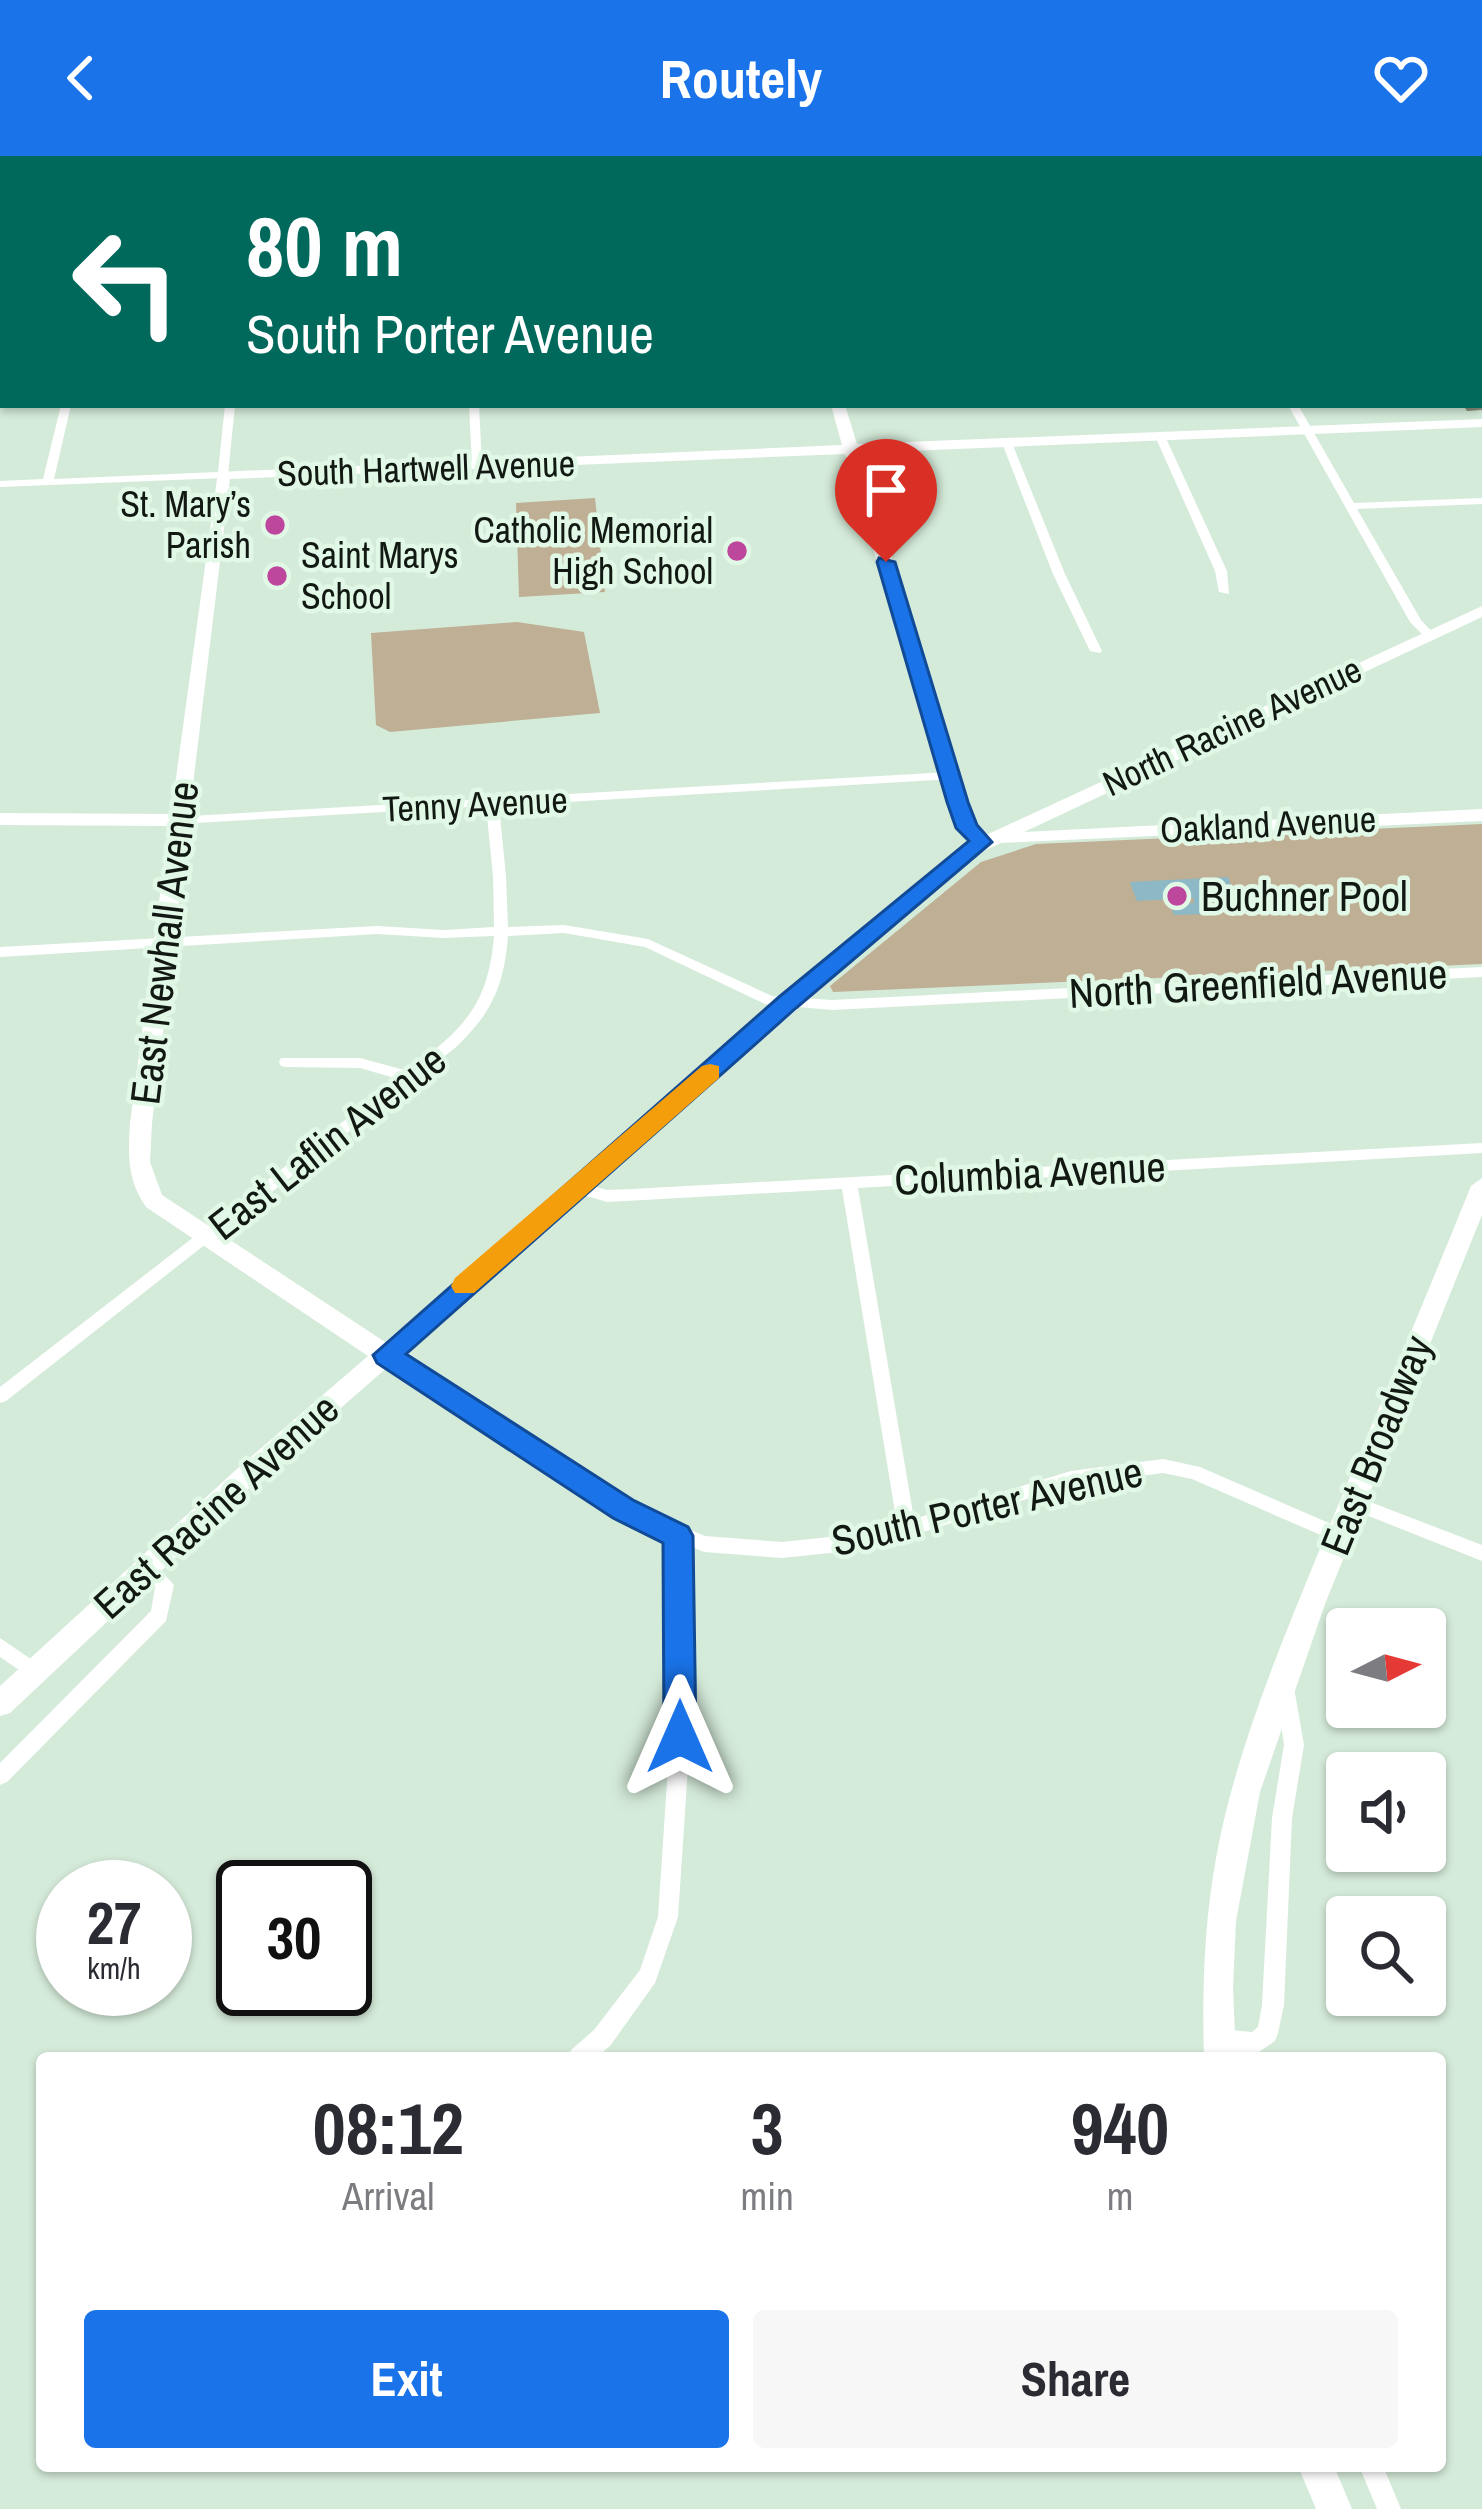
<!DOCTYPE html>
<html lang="en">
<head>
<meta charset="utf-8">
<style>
	:root { --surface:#fff; --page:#f7f7f7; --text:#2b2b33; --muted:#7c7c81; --accent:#1a73e8 }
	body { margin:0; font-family:"Archivo Narrow",sans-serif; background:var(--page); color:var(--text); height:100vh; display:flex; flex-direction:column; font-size:45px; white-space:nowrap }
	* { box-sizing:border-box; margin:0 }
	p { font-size:39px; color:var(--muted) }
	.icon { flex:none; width:66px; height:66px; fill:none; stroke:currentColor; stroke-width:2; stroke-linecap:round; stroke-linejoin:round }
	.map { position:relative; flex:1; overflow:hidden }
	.sheet { position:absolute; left:36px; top:1896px; width:1410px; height:420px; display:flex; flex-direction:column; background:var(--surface); border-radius:12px; box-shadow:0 3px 9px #0004 }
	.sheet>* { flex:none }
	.guide { position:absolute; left:0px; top:0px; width:1482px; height:252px; box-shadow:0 3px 9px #0004; background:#00695c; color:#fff; overflow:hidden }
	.needle { width:78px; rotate:84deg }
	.tools { position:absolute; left:1326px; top:1452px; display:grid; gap:24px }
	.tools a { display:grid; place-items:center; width:120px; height:120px; border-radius:12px; background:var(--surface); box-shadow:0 3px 9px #0004; font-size:60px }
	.speed { position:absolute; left:36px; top:1704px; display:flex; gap:24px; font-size:60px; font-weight:700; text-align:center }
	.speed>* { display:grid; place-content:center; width:156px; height:156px; border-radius:50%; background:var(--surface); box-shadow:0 3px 9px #0004; line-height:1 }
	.speed small { font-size:30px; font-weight:400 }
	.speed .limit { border:6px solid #111; border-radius:18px; background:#fff; color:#111 }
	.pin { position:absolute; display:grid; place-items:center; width:102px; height:102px; color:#fff; margin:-123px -51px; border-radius:50% 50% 50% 0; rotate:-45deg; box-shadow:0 0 12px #0007 }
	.pin .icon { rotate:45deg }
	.me { position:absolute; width:132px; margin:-66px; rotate:0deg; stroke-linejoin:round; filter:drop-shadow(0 0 9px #0008) }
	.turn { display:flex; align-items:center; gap:42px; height:252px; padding:0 48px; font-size:54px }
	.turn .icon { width:156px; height:156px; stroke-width:2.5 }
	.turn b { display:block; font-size:84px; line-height:102px }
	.eta { display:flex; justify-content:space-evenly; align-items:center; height:204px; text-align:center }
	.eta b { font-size:72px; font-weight:800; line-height:84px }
	.cta { display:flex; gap:24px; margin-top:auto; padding:24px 48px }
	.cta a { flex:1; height:138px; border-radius:12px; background:var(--accent); color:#fff; font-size:48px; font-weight:800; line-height:138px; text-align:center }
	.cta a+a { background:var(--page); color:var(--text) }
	header { display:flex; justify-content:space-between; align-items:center; height:156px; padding:0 48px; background:var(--accent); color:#fff; font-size:54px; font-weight:800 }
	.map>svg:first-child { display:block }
	.green { fill:#beaf95 }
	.water { fill:#8db8c5 }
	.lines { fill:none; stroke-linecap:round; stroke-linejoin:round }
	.street { fill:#fff; fill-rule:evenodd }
	.secondary { fill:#fff; fill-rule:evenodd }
	.wall { fill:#8c907c }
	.shaded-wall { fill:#727665 }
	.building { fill:#a3a890; stroke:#727665; stroke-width:3 }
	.route { fill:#1a73e8; stroke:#114b97; stroke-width:3 }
	.slow { fill:#f59e0b }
	.poi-dot { fill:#be479e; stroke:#e2f8e6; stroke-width:4.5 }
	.labels { text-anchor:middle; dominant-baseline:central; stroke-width:9; stroke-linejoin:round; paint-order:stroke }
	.far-street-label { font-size:36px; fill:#111912; stroke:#e2f8e6 }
	.far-poi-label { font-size:36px; fill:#111912; stroke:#e2f8e6; text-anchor:end }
	.poi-label { font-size:42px; fill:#111912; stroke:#e2f8e6; text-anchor:start }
	.street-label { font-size:42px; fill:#111912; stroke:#e2f8e6 }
</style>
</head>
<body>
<header><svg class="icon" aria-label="back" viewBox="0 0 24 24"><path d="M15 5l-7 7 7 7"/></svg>Routely<svg class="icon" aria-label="heart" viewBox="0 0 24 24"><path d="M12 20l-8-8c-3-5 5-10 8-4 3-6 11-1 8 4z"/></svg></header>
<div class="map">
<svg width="1482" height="2353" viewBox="0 0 1482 2353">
	<rect width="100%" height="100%" fill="#d5ebd9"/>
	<!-- green -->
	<path class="green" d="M595,342L605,436L519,441L516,347Z
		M517,466L584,476L600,557L390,576L376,569L371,477Z
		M1482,668V808L833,836L830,830L981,706L1036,688Z"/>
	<!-- water -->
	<path class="water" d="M1228,721L1235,740L1202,741L1208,758L1174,759L1170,748L1194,747L1193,742L1137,745L1130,726Z"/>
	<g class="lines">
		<!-- street -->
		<path class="street" d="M57,0H65L64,3H56Z
			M180,0H188V3H180Z
			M308,0H316L315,3H307Z
			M458,0H466V3H458Z
			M649,0H657L658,3H650Z
			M1299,0H1307L1309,3H1301Z
			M1430,0H1438L1440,3H1432Z
			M1479,94H1482V100H1479Z
			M3,161V167L0,168V162Z
			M61,249H71L54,323L218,316L225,249H235L228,319L223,322L0,331V325L43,323Z
			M469,249H479L482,310L477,313L472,310Z
			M1288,249H1298L1354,347L1482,342V348L1357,353L1421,464L1435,479L1433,481H1425L1410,466Z
			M1156,278L1165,280L1227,415L1229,438L1219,436L1215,415L1155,280Z
			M1007,284L1012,287L1065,418L1102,495L1100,497L1090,495L1053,418L1002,287Z
			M949,616L953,617V623L499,650L506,720L508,771L564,769L648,783L772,840L832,844L1482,811V821L832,854L765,848L645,791L564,777L508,780C504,830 492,857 455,892L6,1245L0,1247V1231L398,923L360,912L286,911L281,910L279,906L281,902H360L408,915C462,873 488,852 494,780L444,782L377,778L0,801V791L377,770L444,774L494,771L493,720L486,650L179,668L173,664L174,661Z
			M1482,987V997L858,1032L914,1363L1071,1315L1163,1303L1200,1311L1345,1374L1348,1379L1345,1384L1339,1387L1192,1323L1163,1317L1071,1329L907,1381L839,1396L782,1402L704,1396L687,1389L690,1581L678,1761L655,1827L610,1890L595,1902H568L571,1894L594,1874L640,1814L658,1761L670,1581L669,1381L617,1358L380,1204L378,1199L380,1194H392L629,1348L705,1380L782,1386L839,1380L897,1368L842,1033L607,1046L573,1036L570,1032L573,1028L578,1026L607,1034L632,1033Z
			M1352,1339L1482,1389V1405L1346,1351L1343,1346L1346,1341Z
			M145,1401L151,1404L174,1429L166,1465L7,1626L0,1629V1607L151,1455L155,1431L136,1409L139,1404Z
			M0,1482L41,1510L43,1516L41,1522L34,1524L0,1501Z
			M1284,1518L1291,1520L1293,1526L1304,1589L1292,1662L1284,1849L1278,1877L1275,1885L1256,1898L1219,1895L1211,1892L1208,1884L1211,1876L1219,1873L1252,1876L1258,1871L1262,1849L1272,1662L1284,1589L1275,1526L1277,1520Z
			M1359,2310H1383L1401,2353H1377Z"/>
		<!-- secondary -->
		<path class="secondary" d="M758,0H770L771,3H759Z
			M1479,15H1482V23H1479Z
			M0,66H3V74H0Z
			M831,249H845L857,288L1482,263V271L860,297L958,620L976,670L986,679L1482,450V461L1024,676L1482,653V665L1001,687L973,700L256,1326L10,1557L0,1560V1530L238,1312L368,1200L146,1051C127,1024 128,999 130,967L169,670L0,669V657L171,658L218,316L842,289ZM845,298L940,620L958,672L971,686L959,692L385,1186L162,1039L150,1006L152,967L230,323Z
			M1482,1022V1059L1325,1448L1260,1636L1236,1765L1233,1832L1236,1902H1204C1202,1834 1204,1769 1216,1702C1235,1598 1277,1498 1317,1400C1368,1277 1421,1154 1471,1030Z
			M1298,2310H1334L1352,2353H1316Z"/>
	</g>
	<!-- wall -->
	<path class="wall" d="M813,0H841V3H814Z
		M948,0H1050L1049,3H951Z
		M1479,202H1482V254L1467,255L1463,249H1479Z"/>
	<!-- shaded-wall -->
	<path class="shaded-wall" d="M989,0H1017L1016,3H989Z"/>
	<!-- building -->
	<path class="building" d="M1023,0H1040L1041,3H1024Z
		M1068,0H1134L1136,3H1070Z"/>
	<!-- route -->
	<path class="route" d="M879,402L895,406L968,646L977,669L992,686L796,852L406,1198L633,1344L688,1371L693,1380L696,1581L691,1591L680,1596L669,1591L664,1581L663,1387L613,1362L377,1207L373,1199L779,841L969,685L956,672L947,646L877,406Z"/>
	<!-- slow -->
	<path class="slow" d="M710,908L719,910V922L474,1137H455L451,1130L455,1122L702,910Z"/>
	<!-- markers -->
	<g class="poi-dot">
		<circle cx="275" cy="369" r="12"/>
		<circle cx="737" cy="395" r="12"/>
		<circle cx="277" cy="420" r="12"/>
		<circle cx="1177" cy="740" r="12"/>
	</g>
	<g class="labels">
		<!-- far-street labels -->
		<g class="far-street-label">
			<text transform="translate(426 312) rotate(-2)">South Hartwell Avenue</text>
			<text transform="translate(1232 570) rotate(-25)">North Racine Avenue</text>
			<text transform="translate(475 648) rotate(-3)">Tenny Avenue</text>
			<text transform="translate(1268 668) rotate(-3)">Oakland Avenue</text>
		</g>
		<!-- far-poi labels -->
		<g class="far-poi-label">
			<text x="251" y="348">St. Mary’s<tspan x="251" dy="41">Parish</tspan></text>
			<text x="713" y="374">Catholic Memorial<tspan x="713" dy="41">High School</tspan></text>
			<text x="301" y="399" text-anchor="start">Saint Marys<tspan x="301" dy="41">School</tspan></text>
		</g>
		<!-- poi labels -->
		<g class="poi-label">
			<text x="1201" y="740">Buchner Pool</text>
		</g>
		<!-- street labels -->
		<g class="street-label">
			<text transform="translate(164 787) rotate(-83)">East Newhall Avenue</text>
			<text transform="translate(1258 827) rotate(-3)">North Greenfield Avenue</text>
			<text transform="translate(327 986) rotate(-38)">East Laflin Avenue</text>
			<text transform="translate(1030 1017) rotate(-3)">Columbia Avenue</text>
			<text transform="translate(1376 1289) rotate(-68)">East Broadway</text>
			<text transform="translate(216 1350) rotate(-42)">East Racine Avenue</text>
			<text transform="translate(987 1350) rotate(-13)">South Porter Avenue</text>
		</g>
	</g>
</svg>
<div class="tools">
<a><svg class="needle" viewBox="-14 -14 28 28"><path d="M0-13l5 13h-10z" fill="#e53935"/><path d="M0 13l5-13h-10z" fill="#7c7c81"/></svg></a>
<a><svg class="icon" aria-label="sound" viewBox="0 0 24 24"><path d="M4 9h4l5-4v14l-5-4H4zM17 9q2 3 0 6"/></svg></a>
<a><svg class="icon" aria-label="search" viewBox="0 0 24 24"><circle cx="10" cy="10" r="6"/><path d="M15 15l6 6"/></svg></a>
</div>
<div class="speed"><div>27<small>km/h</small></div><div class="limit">30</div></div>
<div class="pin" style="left:886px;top:406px;background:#d93025"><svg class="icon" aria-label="arrive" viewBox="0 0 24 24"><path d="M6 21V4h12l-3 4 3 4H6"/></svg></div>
<svg class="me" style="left:680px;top:1581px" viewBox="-20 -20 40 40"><path d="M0-17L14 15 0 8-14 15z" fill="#1a73e8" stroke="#fff" stroke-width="4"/></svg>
<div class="guide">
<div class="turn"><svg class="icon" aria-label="left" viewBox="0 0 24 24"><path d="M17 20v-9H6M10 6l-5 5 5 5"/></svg><div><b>80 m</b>South Porter Avenue</div></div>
</div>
<section class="sheet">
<div class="eta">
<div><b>08:12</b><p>Arrival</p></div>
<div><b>3</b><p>min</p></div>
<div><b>940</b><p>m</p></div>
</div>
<div class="cta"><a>Exit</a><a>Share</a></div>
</section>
</div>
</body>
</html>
